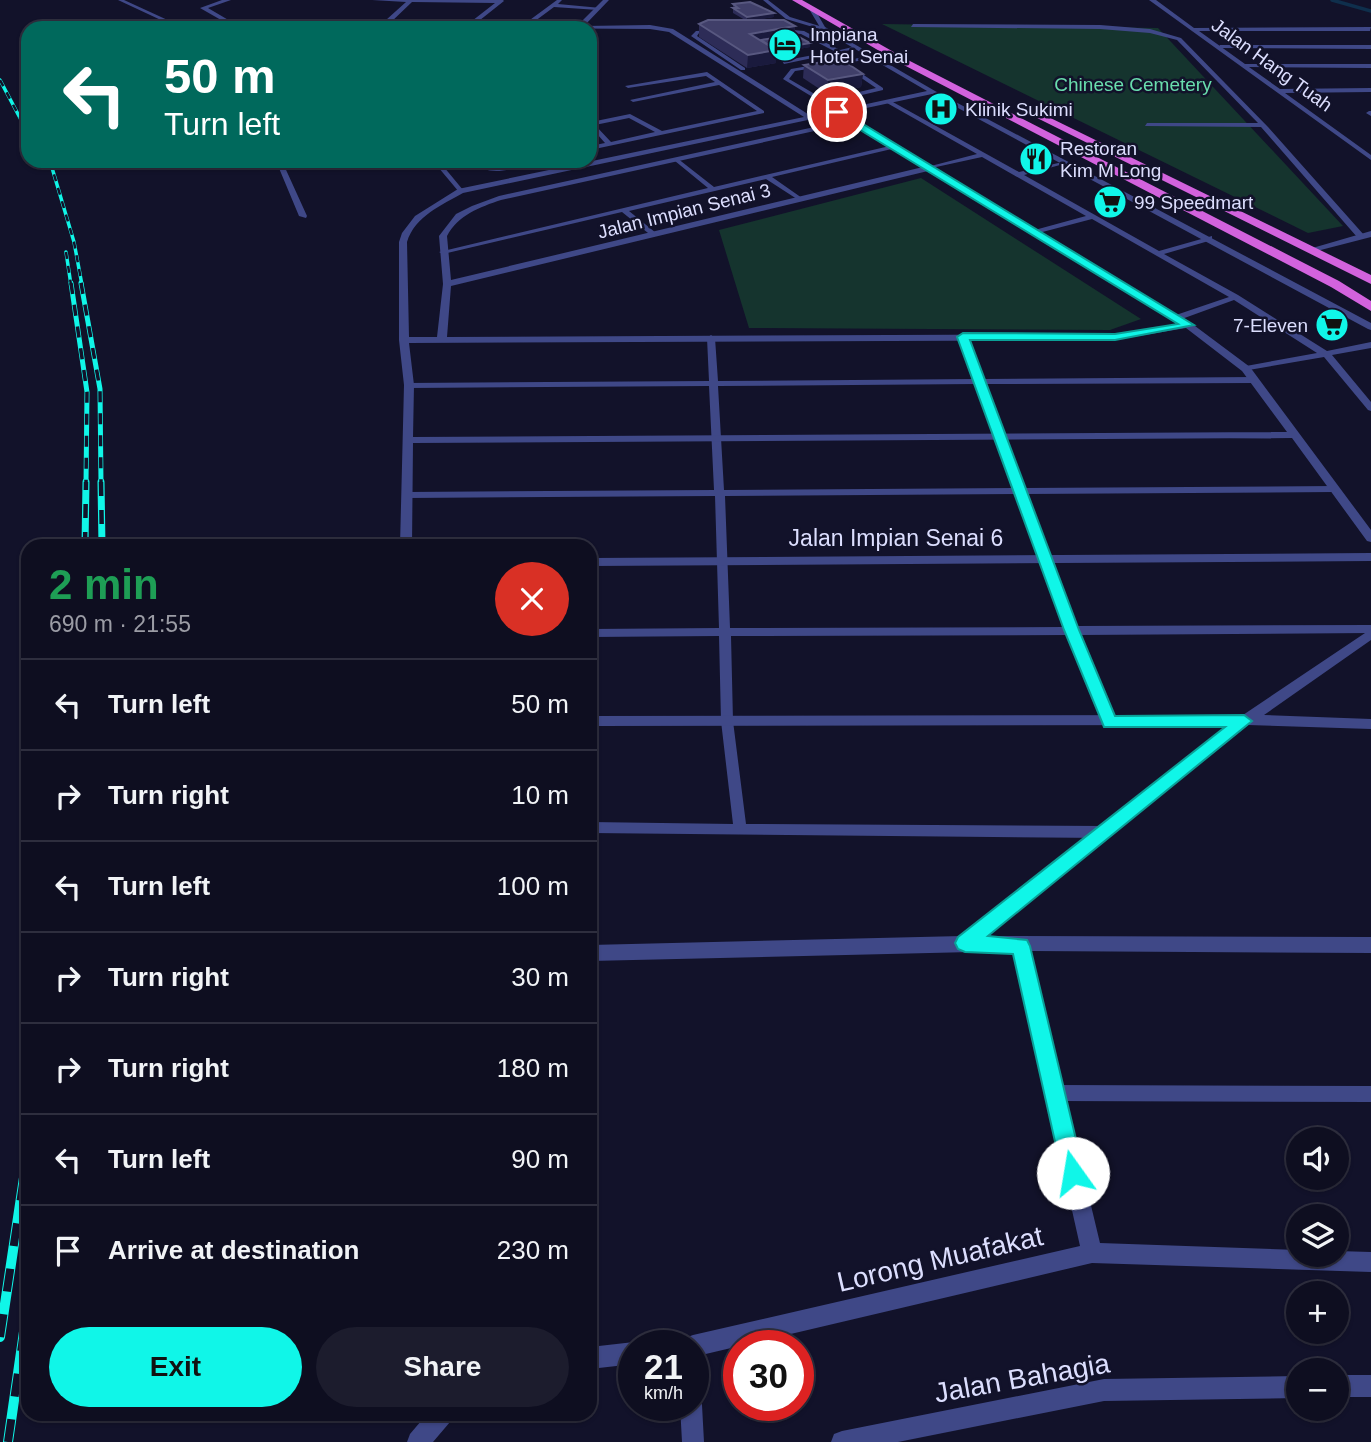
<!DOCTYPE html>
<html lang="en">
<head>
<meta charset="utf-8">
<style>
	:root { --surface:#0e0e20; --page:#1c1c2d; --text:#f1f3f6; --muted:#9b9ca5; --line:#2e2e3e; --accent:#10f6e8 }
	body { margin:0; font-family:Helvetica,sans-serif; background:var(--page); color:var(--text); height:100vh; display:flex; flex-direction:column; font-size:26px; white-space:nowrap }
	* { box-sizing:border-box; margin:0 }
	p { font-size:23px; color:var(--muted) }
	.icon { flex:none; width:38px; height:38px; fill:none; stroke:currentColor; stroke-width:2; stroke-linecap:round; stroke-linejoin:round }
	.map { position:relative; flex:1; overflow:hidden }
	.sheet { position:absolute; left:21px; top:539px; width:576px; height:882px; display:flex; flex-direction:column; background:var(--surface); border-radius:21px; box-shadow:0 2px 5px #0004,0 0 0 2px var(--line) }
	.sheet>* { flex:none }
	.guide { position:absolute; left:21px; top:21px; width:576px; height:147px; border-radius:21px; box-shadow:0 2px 5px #0004,0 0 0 2px var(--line); background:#00695c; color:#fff; overflow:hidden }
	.controls { position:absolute; left:1286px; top:1127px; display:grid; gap:14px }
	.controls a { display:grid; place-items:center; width:63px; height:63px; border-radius:50%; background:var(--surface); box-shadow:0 2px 5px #0004,0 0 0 2px var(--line); font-size:35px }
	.speed { position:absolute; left:618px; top:1330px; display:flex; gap:14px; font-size:35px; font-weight:700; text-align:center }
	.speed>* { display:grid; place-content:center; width:91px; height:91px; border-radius:50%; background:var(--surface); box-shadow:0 2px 5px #0004,0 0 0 2px var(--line); line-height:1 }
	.speed small { font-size:18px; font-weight:400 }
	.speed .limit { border:10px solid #d22; background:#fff; color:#111 }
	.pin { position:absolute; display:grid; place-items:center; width:60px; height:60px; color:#fff; margin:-30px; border:4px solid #fff; border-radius:50%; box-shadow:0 2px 7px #0007 }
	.me { position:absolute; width:77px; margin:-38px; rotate:347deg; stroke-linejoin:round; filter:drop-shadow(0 0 5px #0008) }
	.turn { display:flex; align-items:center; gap:24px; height:147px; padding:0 28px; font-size:32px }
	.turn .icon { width:91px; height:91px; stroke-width:2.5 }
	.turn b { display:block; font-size:49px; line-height:60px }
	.round { display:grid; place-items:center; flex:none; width:74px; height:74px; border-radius:37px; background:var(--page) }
	.overview { display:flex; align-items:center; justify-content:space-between; height:119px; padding:0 28px }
	h1 { font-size:42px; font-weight:600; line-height:52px; color:#1e9e55 }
	.action { display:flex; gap:14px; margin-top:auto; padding:14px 28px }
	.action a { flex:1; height:80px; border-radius:42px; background:var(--accent); color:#111; font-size:28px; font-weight:600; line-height:80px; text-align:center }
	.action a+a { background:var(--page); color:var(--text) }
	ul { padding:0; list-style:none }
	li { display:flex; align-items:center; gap:21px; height:91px; padding:0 28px; border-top:2px solid var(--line) }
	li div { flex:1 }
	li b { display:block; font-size:26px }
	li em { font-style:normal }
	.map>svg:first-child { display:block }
	.green { fill:#15342e }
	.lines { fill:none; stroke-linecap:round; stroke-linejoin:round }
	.stream { stroke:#0f2f4c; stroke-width:3.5 }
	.service { fill:#3f4887; fill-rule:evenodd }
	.minor { fill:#3f4887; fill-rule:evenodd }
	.tertiary { fill:#3f4887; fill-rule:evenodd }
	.trunk { fill:#d262dd; fill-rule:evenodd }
	.rail-far3-casing { stroke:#10f6e8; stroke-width:3.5 }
	.rail-far2-casing { stroke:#10f6e8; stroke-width:5 }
	.rail-far1-casing { stroke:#10f6e8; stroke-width:7 }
	.rail-casing { stroke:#10f6e8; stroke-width:10 }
	.rail-far3 { stroke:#12122a; stroke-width:2.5; stroke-dasharray:7; stroke-linecap:butt }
	.rail-far2 { stroke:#12122a; stroke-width:3.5; stroke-dasharray:11; stroke-linecap:butt }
	.rail-far1 { stroke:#12122a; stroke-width:4.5; stroke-dasharray:14; stroke-linecap:butt }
	.rail { stroke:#12122a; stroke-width:8; stroke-dasharray:23; stroke-linecap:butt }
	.wall { fill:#2d2c57 }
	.shaded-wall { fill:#1a1a3d }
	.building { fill:#403f69; stroke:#585880; stroke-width:2 }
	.route { fill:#10f6e8; stroke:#0aa097; stroke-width:2 }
	.labels { text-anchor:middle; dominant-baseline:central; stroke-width:5; stroke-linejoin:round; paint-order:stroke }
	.far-poi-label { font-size:19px; fill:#dcdefe; stroke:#12122a; text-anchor:start }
	.far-street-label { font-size:19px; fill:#dcdefe; stroke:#12122a }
	.far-park-label { font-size:19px; fill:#69ddad; stroke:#12122a }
	.street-label { font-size:23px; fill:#dcdefe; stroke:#12122a }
	.near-street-label { font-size:28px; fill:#dcdefe; stroke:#12122a }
</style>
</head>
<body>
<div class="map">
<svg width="1371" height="1442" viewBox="0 0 1371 1442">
	<rect width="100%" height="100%" fill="#12122a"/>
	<!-- green -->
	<path class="green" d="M882,24L1158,28L1343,226L1308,233Z
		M921,178L1141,319L1110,330L749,328L719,230Z"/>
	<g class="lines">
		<!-- stream -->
		<path class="stream" d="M1332,0L1371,11"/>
		<!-- service -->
		<path class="service" d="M118,0H124L185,28H178Z
			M557,0H562L558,4L601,8L598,10L554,7L527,27H523V25Z
			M763,0H768L790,17L826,28L823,30L786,19Z
			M913,24L1100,25L1150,29L1181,38L1268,127L1364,235L1357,237L1261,127L1145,126L1147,123H1258L1177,40L1150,33L1100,29L911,27Z
			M781,29L804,31L840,50L857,46L860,48L784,64L782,61L834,51L801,34L779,32Z
			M716,30V32L699,33L697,36L745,68V70H741L691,36L696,31Z
			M1220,45H1371V49L1218,48Z
			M874,55L876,58L846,63L883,88V90L824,104L783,79L791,69L820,64L822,67L795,71L789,79L825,100L876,88L838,62Z
			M707,72L764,111V113L590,150V146L605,143L590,126L591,122L630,114L662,131L757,111L719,85L633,102L630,100L715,82L706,76L628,88L625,86ZM629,118L655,132L611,142L595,125Z
			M887,101H891L1019,172L1067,161V163L1024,175L1159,251L1212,236V240L1164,254L1238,295L1327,351L1371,342V348L1332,355L1371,402V411L1368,410L1324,357L1243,371V367L1246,366L1317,353L1234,300L1179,320H1173V316L1229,297L1092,219L1031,235V231L1086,216L982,157L927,169V167L977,154L887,103Z
			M894,145L897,147L896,148L772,177L802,198V200L800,201L766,179L629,211L656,233L657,235L653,237L622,212L443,254L439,252L708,188L675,161V159L677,158L714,187Z
			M276,161H282L307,216L306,218L299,216Z
			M433,161H439L463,190V192H459Z
			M473,161H480C494,174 514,161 531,161C514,170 487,178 473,161Z
			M963,334L967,337L983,379L1255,377L1259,380L1255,383L985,384L1024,488L1335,486L1340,489L1335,492L1026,494L1076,626L1371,625V633L1080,635L1116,723L1114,726H1106L1104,723L1068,635L731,636L733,721L746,824L1105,826L1110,828L1112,832L1110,836L1105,838L590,833V822L733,824L721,721L719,636L590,637V629L719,628L715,496L407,498L402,495L407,492L714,490L709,386L409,388L406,387V383L709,381L707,338L711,335L715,338L718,381L974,379L959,337ZM976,384L1014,488L724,490L718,386ZM1016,494L1065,627L730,628L725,496Z
			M1055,1085L1371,1086V1102L1055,1101L1049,1099L1047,1093L1049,1087Z"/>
		<!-- minor -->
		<path class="minor" d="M222,0H231L208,8L242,28H235L200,8Z
			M372,0H503L504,1L470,28H463L495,3L412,2L390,23L326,28L386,20L406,2Z
			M603,0H609L584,26L650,25L673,29L811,116L927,91L821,29L809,9L814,8L825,27L935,91L1371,323V330L1368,329L932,94L843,113L1191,323L1250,367L1371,530V542L1367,541L1292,438L413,443L412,546H400L404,385L399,340V242L402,233L415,216L458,189L804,117L669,32L650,29L499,28L577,26ZM836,114L846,120L499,196L472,206L456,214L439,236L443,284L437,337H409L407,242C415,216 442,205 463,193ZM851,123L923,167L451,280L447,236C458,215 480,207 501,200ZM928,171L1179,324L1115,334L447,337L451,286ZM1186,328L1242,371L1287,432L413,437L414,385L409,343L1115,340Z
			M1149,0H1156L1194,28L1371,27L1370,31H1199L1245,64H1371V68L1249,67L1280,89L1371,88V92L1285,93L1371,155V160Z
			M1369,111H1371V116L1366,113Z
			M1371,553V561L590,566V558Z
			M1371,629V640L1264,715L1371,719V729L1248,725L987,936L1371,937V953L1030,951L1100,1243L1298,1250V1255H1337V1251L1371,1252V1272L1092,1263L693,1357V1346H682L685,1338L693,1335L1080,1246L1014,951L590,961V945L962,936L1229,725L590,726V716L1243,715Z
			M634,1342L642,1346H634V1364L590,1369V1347Z
			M1337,1375H1371V1397H1337Z
			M1298,1376V1398L1104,1401L898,1442H831L834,1434L842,1431L1104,1379Z
			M693,1395L699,1397L702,1405L704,1442H682L680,1405H693Z
			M427,1414H453L450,1422L433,1442H407L410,1434Z"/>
		<!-- tertiary -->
		<path class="tertiary" d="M1371,231V237L1313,252L1309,249Z"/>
		<!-- trunk -->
		<path class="trunk" d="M792,0H802L906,59L1339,281L1371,301V311L1331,287L900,63Z
			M1026,106L1371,275V284L1023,111Z"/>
		<defs>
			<path id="rail-far3" d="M0,80L28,133
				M50,161L74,242L82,285
				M66,252L71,285"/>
			<path id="rail-far2" d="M71,283L87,392L86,484
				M81,283L100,389L101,484"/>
			<path id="rail-far1" d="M101,482L102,546
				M85,546L86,482"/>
			<path id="rail" d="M0,1337L28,1151
				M8,1442L28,1304"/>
		</defs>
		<!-- rail-far3 casing -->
		<use href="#rail-far3" class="rail-far3-casing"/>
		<!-- rail-far2 casing -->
		<use href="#rail-far2" class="rail-far2-casing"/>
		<!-- rail-far1 casing -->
		<use href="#rail-far1" class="rail-far1-casing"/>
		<!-- rail casing -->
		<use href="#rail" class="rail-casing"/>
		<!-- rail-far3 -->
		<use href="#rail-far3" class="rail-far3"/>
		<!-- rail-far2 -->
		<use href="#rail-far2" class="rail-far2"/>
		<!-- rail-far1 -->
		<use href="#rail-far1" class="rail-far1"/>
		<!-- rail -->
		<use href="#rail" class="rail"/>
	</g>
	<!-- wall -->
	<path class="wall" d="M733,4L774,17L754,20L795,26V35L810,43V47L776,53V63L747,68L699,37V24L745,20L733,13Z
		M804,65L863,74L861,87L827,94L803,78Z"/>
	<!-- shaded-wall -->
	<path class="shaded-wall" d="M774,13V17L747,21V17Z
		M795,26L794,39L755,46L750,34Z
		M810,43V47L776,53V63L747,68L748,55Z
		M863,74L861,87L827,94L828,80Z"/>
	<!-- building -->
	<path class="building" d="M750,2L774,13L747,17L733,8H738L733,4Z
		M708,20H784L795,26L750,34L776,50L748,55L699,24Z
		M795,35L810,43L775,49L761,40Z
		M832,53L863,74L828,80L804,65L823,62L825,55Z"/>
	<!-- route -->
	<path class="route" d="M834,110H840L1194,325L1115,340H970L1079,630L1115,716L1244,715L1252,721L988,936L1027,940L1030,946L1084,1173L1081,1181L1073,1184L1066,1181L1062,1173L1013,954L965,952L958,949L955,943L958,937L1225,727H1104L1064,630L957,337L963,333L1115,334L1178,324L834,114Z"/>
	<!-- icons -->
	<defs>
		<symbol id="hotel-disc" viewBox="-11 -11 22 22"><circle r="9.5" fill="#10f6e8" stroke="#12122a"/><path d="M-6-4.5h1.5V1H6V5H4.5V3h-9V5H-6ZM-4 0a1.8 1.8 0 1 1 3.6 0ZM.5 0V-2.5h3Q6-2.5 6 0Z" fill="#111"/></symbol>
		<symbol id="hospital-disc" viewBox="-11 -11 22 22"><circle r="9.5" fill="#10f6e8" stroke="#12122a"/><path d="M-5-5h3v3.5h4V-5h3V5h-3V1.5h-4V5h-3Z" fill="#111"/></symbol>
		<symbol id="restaurant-disc" viewBox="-11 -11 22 22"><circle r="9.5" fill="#10f6e8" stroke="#12122a"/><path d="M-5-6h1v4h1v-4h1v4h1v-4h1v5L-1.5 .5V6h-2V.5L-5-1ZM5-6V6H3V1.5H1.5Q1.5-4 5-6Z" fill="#111"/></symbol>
		<symbol id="supermarket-disc" viewBox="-11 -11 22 22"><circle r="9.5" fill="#10f6e8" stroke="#12122a"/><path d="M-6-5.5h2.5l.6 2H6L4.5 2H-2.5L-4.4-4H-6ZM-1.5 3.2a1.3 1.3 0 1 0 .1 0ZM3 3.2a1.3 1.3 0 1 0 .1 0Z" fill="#111"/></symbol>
	</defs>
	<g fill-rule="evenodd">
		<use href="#hotel-disc" x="766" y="26" width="38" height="38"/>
		<use href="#hospital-disc" x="922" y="90" width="38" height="38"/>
		<use href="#restaurant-disc" x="1017" y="140" width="38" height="38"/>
		<use href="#supermarket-disc" x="1091" y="183" width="38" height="38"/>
		<use href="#supermarket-disc" x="1313" y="306" width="38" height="38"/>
	</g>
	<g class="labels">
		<!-- far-poi labels -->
		<g class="far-poi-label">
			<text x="810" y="34">Impiana<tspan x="810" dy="22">Hotel Senai</tspan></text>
			<text x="965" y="109">Klinik Sukimi</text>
			<text x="1060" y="148">Restoran<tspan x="1060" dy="22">Kim M Long</tspan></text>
			<text x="1134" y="202">99 Speedmart</text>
			<text x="1308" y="325" text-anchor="end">7-Eleven</text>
		</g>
		<!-- far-street labels -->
		<g class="far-street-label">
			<text transform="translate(1272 65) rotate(36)">Jalan Hang Tuah</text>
			<text transform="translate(684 211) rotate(-14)">Jalan Impian Senai 3</text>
		</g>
		<!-- far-park labels -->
		<g class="far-park-label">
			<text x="1133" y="84">Chinese Cemetery</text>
		</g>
		<!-- street labels -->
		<g class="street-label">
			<text x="896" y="538">Jalan Impian Senai 6</text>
		</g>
		<!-- near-street labels -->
		<g class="near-street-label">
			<text transform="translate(940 1259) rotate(-13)">Lorong Muafakat</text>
			<text transform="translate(1022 1378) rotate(-10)">Jalan Bahagia</text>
		</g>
	</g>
</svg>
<div class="controls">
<a><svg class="icon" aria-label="sound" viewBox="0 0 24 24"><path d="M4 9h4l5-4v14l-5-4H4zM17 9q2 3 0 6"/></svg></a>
<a><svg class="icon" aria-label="layers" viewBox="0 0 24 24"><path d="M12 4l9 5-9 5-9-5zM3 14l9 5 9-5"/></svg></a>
<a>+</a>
<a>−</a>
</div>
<div class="speed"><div>21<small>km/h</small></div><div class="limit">30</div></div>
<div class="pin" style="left:837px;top:112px;background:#d93025"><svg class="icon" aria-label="arrive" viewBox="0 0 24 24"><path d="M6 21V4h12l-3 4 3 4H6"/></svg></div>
<svg class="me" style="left:1073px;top:1173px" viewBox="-20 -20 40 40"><circle r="19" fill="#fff"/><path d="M0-13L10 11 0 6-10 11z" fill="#10f6e8"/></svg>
<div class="guide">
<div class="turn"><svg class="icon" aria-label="left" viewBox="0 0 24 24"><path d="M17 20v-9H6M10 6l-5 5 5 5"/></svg><div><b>50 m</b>Turn left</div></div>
</div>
<section class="sheet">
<div class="overview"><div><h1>2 min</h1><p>690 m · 21:55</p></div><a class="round" style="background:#d93025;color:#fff"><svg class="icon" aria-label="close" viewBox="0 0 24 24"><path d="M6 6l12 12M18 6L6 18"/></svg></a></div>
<ul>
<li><svg class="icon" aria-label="left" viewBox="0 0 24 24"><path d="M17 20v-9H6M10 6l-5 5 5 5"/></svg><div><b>Turn left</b></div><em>50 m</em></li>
<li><svg class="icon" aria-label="right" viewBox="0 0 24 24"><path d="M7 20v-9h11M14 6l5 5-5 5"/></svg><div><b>Turn right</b></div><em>10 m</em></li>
<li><svg class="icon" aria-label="left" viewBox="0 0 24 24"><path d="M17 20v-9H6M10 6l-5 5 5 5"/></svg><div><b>Turn left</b></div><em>100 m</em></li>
<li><svg class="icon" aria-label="right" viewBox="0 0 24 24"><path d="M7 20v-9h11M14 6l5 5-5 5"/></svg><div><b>Turn right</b></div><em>30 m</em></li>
<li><svg class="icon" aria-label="right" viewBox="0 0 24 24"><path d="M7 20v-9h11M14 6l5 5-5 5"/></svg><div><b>Turn right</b></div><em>180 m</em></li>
<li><svg class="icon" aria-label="left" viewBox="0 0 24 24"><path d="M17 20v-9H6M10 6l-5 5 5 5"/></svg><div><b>Turn left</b></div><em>90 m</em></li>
<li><svg class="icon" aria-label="arrive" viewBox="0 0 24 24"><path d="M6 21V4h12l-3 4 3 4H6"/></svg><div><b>Arrive at destination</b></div><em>230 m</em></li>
</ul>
<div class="action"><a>Exit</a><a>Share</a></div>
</section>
</div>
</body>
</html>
